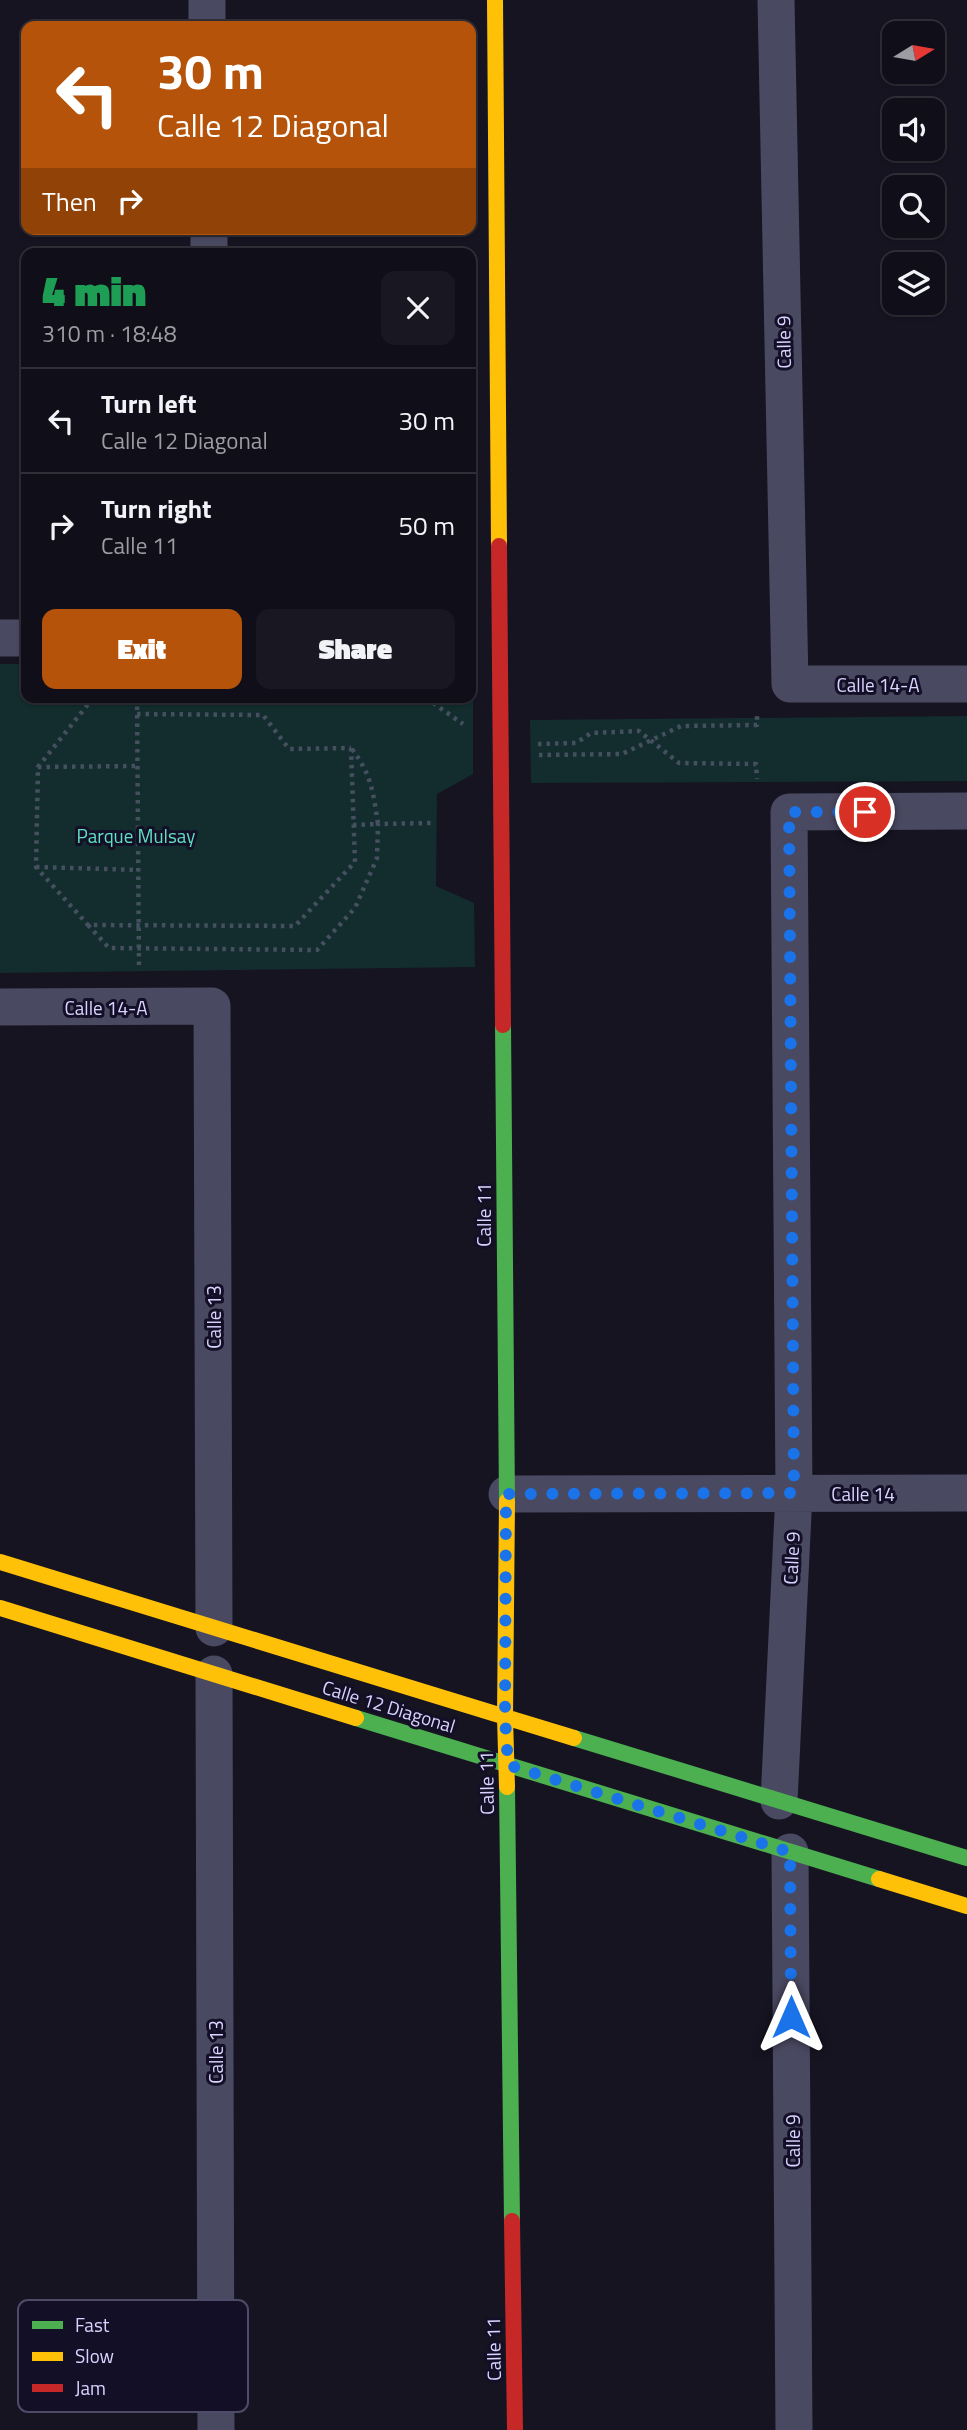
<!DOCTYPE html>
<html lang="en">
<head>
<meta charset="utf-8">
<style>
	:root { --surface:#100f19; --page:#191822; --text:#f1f3f6; --muted:#9c9ca2; --line:#302f38; --accent:#b45309 }
	body { margin:0; font-family:"Titillium Web",sans-serif; background:var(--page); color:var(--text); height:100vh; display:flex; flex-direction:column; font-size:26px; white-space:nowrap }
	* { box-sizing:border-box; margin:0 }
	p { font-size:23px; color:var(--muted) }
	.icon { flex:none; width:38px; height:38px; fill:none; stroke:currentColor; stroke-width:2; stroke-linecap:round; stroke-linejoin:round }
	.map { position:relative; flex:1; overflow:hidden }
	.details { position:absolute; left:21px; top:248px; width:455px; height:455px; display:flex; flex-direction:column; background:var(--surface); border-radius:14px; box-shadow:0 2px 5px #0004,0 0 0 2px var(--line) }
	.details>* { flex:none }
	.hud { position:absolute; left:21px; top:21px; width:455px; height:214px; border-radius:14px; box-shadow:0 2px 5px #0004,0 0 0 2px var(--line); background:#b45309; color:#fff; overflow:hidden }
	.needle { width:46px; rotate:79deg }
	.fabs { position:absolute; left:882px; top:21px; display:grid; gap:14px }
	.fabs a { display:grid; place-items:center; width:63px; height:63px; border-radius:14px; background:var(--surface); box-shadow:0 2px 5px #0004,0 0 0 2px var(--line); font-size:35px }
	.pin { position:absolute; display:grid; place-items:center; width:60px; height:60px; color:#fff; margin:-30px; border:4px solid #fff; border-radius:50%; box-shadow:0 2px 7px #0007 }
	.me { position:absolute; width:77px; margin:-38px; rotate:0deg; stroke-linejoin:round; filter:drop-shadow(0 0 5px #0008) }
	.turn { display:flex; align-items:center; gap:24px; height:147px; padding:0 21px; font-size:32px }
	.turn .icon { width:91px; height:91px; stroke-width:2.5 }
	.turn b { display:block; font-size:49px; line-height:60px }
	.then { display:flex; align-items:center; height:66px; padding:0 21px; background:#0003; gap:14px; font-size:26px }
	.round { display:grid; place-items:center; flex:none; width:74px; height:74px; border-radius:14px; background:var(--page) }
	.overview { display:flex; align-items:center; justify-content:space-between; height:119px; padding:0 21px }
	h1 { font-size:42px; font-weight:800; line-height:52px; color:#1e9e55 }
	.primary-button { display:flex; gap:14px; margin-top:auto; padding:14px 21px }
	.primary-button a { flex:1; height:80px; border-radius:14px; background:var(--accent); color:#fff; font-size:28px; font-weight:800; line-height:80px; text-align:center }
	.primary-button a+a { background:var(--page); color:var(--text) }
	ul { padding:0; list-style:none }
	li { display:flex; align-items:center; gap:21px; height:105px; padding:0 21px; border-top:2px solid var(--line) }
	li div { flex:1 }
	li b { display:block; font-size:26px }
	li em { font-style:normal }
	.map>svg:first-child { display:block }
	.green { fill:#132c2d }
	.lines { fill:none; stroke-linecap:round; stroke-linejoin:round }
	.path { stroke:#44505f; stroke-width:4.5; stroke-dasharray:3.5 5; stroke-linecap:butt }
	.street { stroke:#4a4962; stroke-width:37 }
	.fast { stroke:#4caf50; stroke-width:16 }
	.slow { stroke:#ffc107; stroke-width:16 }
	.jam { stroke:#c62828; stroke-width:16 }
	.route { stroke:#1a73e8; stroke-width:12; stroke-dasharray:0 21.6 }
	.labels { text-anchor:middle; dominant-baseline:central; stroke-width:6; stroke-linejoin:round; paint-order:stroke }
	.street-label { font-size:19px; fill:#d9d4ff; stroke:#130f26 }
	.park-label { font-size:19px; fill:#5fe0c0; stroke:#130f26 }
	.key { fill:#130f26; stroke:#4e4a67; stroke-width:2 }
	.key-label { font-size:19px; fill:#d9d4ff }
</style>
</head>
<body>
<div class="map">
<svg width="967" height="2430" viewBox="0 0 967 2430">
	<rect width="100%" height="100%" fill="#161421"/>
	<!-- green -->
	<path class="green" d="M471,659H473V774L437,794L436,886L474,903L475,967L0,973V664H26V698H471Z
		M967,716V781L531,783L530,720Z"/>
	<g class="lines">
		<!-- path -->
		<path class="path" d="M93,698L38,767L36,867L88,925L295,926L355,862L351,748
			M137,698L139,970
			M426,698L463,724
			M137,714L263,715L289,749L351,748
			M538,744L576,743L591,733L639,731L679,763L756,764L757,779
			M352,749C372,776 373,792 378,824L353,825
			M539,755L622,754L681,726L757,725V713
			M38,767L137,766
			M36,867L139,870
			M88,925L109,948L317,950L355,908L377,858L378,824L433,823"/>
		<!-- street -->
		<path class="street" d="M207,0V26
			M776,0L790,684H967
			M209,229V254
			M0,638H26
			M0,1007L212,1006L214,1628
			M507,1494L967,1493
			M214,1674L216,2430
			M779,1801L794,1493L789,812L967,811
			M790,1852L794,2430"/>
		<!-- fast -->
		<path class="fast" d="M503,1025L507,1501
			M356,1718L879,1879
			M574,1738L967,1858
			M507,1787L512,2221"/>
		<!-- slow -->
		<path class="slow" d="M495,0L499,546
			M507,1501L505,1717L507,1787
			M0,1562L574,1738
			M0,1608L356,1718
			M879,1879L967,1906"/>
		<!-- jam -->
		<path class="jam" d="M499,546L503,1025
			M512,2221L515,2430"/>
	</g>
	<g class="lines">
		<!-- route -->
		<path class="route" d="M791,2017L790,1852L508,1765L505,1717L506,1494L794,1493L789,812H865"/>
	</g>
	<g class="labels">
		<!-- street labels -->
		<g class="street-label">
			<text transform="translate(783 342) rotate(-91)">Calle 9</text>
			<text x="878" y="684">Calle 14-A</text>
			<text x="106" y="1007">Calle 14-A</text>
			<text transform="translate(483 1215) rotate(-90)">Calle 11</text>
			<text transform="translate(213 1317) rotate(-90)">Calle 13</text>
			<text x="863" y="1493">Calle 14</text>
			<text transform="translate(791 1558) rotate(-87)">Calle 9</text>
			<text transform="translate(389 1706) rotate(17)">Calle 12 Diagonal</text>
			<text transform="translate(486 1783) rotate(-91)">Calle 11</text>
			<text transform="translate(215 2052) rotate(-90)">Calle 13</text>
			<text transform="translate(792 2141) rotate(-90)">Calle 9</text>
			<text transform="translate(493 2349) rotate(-91)">Calle 11</text>
		</g>
		<!-- park labels -->
		<g class="park-label">
			<text x="136" y="835">Parque Mulsay</text>
		</g>
	</g>
	<!-- legend -->
	<rect x="18" y="2300" width="230" height="112" rx="10" class="key"/>
	<rect x="32" y="2321" width="31" height="8" fill="#4caf50"/>
	<rect x="32" y="2352" width="31" height="9" fill="#ffc107"/>
	<rect x="32" y="2384" width="31" height="8" fill="#c62828"/>
	<g class="key-label">
		<text x="75" y="2332">Fast</text>
		<text x="75" y="2363">Slow</text>
		<text x="75" y="2395">Jam</text>
	</g>
</svg>
<div class="fabs">
<a><svg class="needle" viewBox="-14 -14 28 28"><path d="M0-13l5 13h-10z" fill="#e53935"/><path d="M0 13l5-13h-10z" fill="#9c9ca2"/></svg></a>
<a><svg class="icon" aria-label="sound" viewBox="0 0 24 24"><path d="M4 9h4l5-4v14l-5-4H4zM17 9q2 3 0 6"/></svg></a>
<a><svg class="icon" aria-label="search" viewBox="0 0 24 24"><circle cx="10" cy="10" r="6"/><path d="M15 15l6 6"/></svg></a>
<a><svg class="icon" aria-label="layers" viewBox="0 0 24 24"><path d="M12 4l9 5-9 5-9-5zM3 14l9 5 9-5"/></svg></a>
</div>
<div class="pin" style="left:865px;top:812px;background:#d93025"><svg class="icon" aria-label="arrive" viewBox="0 0 24 24"><path d="M6 21V4h12l-3 4 3 4H6"/></svg></div>
<svg class="me" style="left:791px;top:2017px" viewBox="-20 -20 40 40"><path d="M0-17L14 15 0 8-14 15z" fill="#1a73e8" stroke="#fff" stroke-width="4"/></svg>
<div class="hud">
<div class="turn"><svg class="icon" aria-label="left" viewBox="0 0 24 24"><path d="M17 20v-9H6M10 6l-5 5 5 5"/></svg><div><b>30 m</b>Calle 12 Diagonal</div></div>
<div class="then">Then<svg class="icon" aria-label="right" viewBox="0 0 24 24"><path d="M7 20v-9h11M14 6l5 5-5 5"/></svg></div>
</div>
<section class="details">
<div class="overview"><div><h1>4 min</h1><p>310 m · 18:48</p></div><a class="round"><svg class="icon" aria-label="close" viewBox="0 0 24 24"><path d="M6 6l12 12M18 6L6 18"/></svg></a></div>
<ul>
<li><svg class="icon" aria-label="left" viewBox="0 0 24 24"><path d="M17 20v-9H6M10 6l-5 5 5 5"/></svg><div><b>Turn left</b><p>Calle 12 Diagonal</p></div><em>30 m</em></li>
<li><svg class="icon" aria-label="right" viewBox="0 0 24 24"><path d="M7 20v-9h11M14 6l5 5-5 5"/></svg><div><b>Turn right</b><p>Calle 11</p></div><em>50 m</em></li>
</ul>
<div class="primary-button"><a>Exit</a><a>Share</a></div>
</section>
</div>
</body>
</html>
